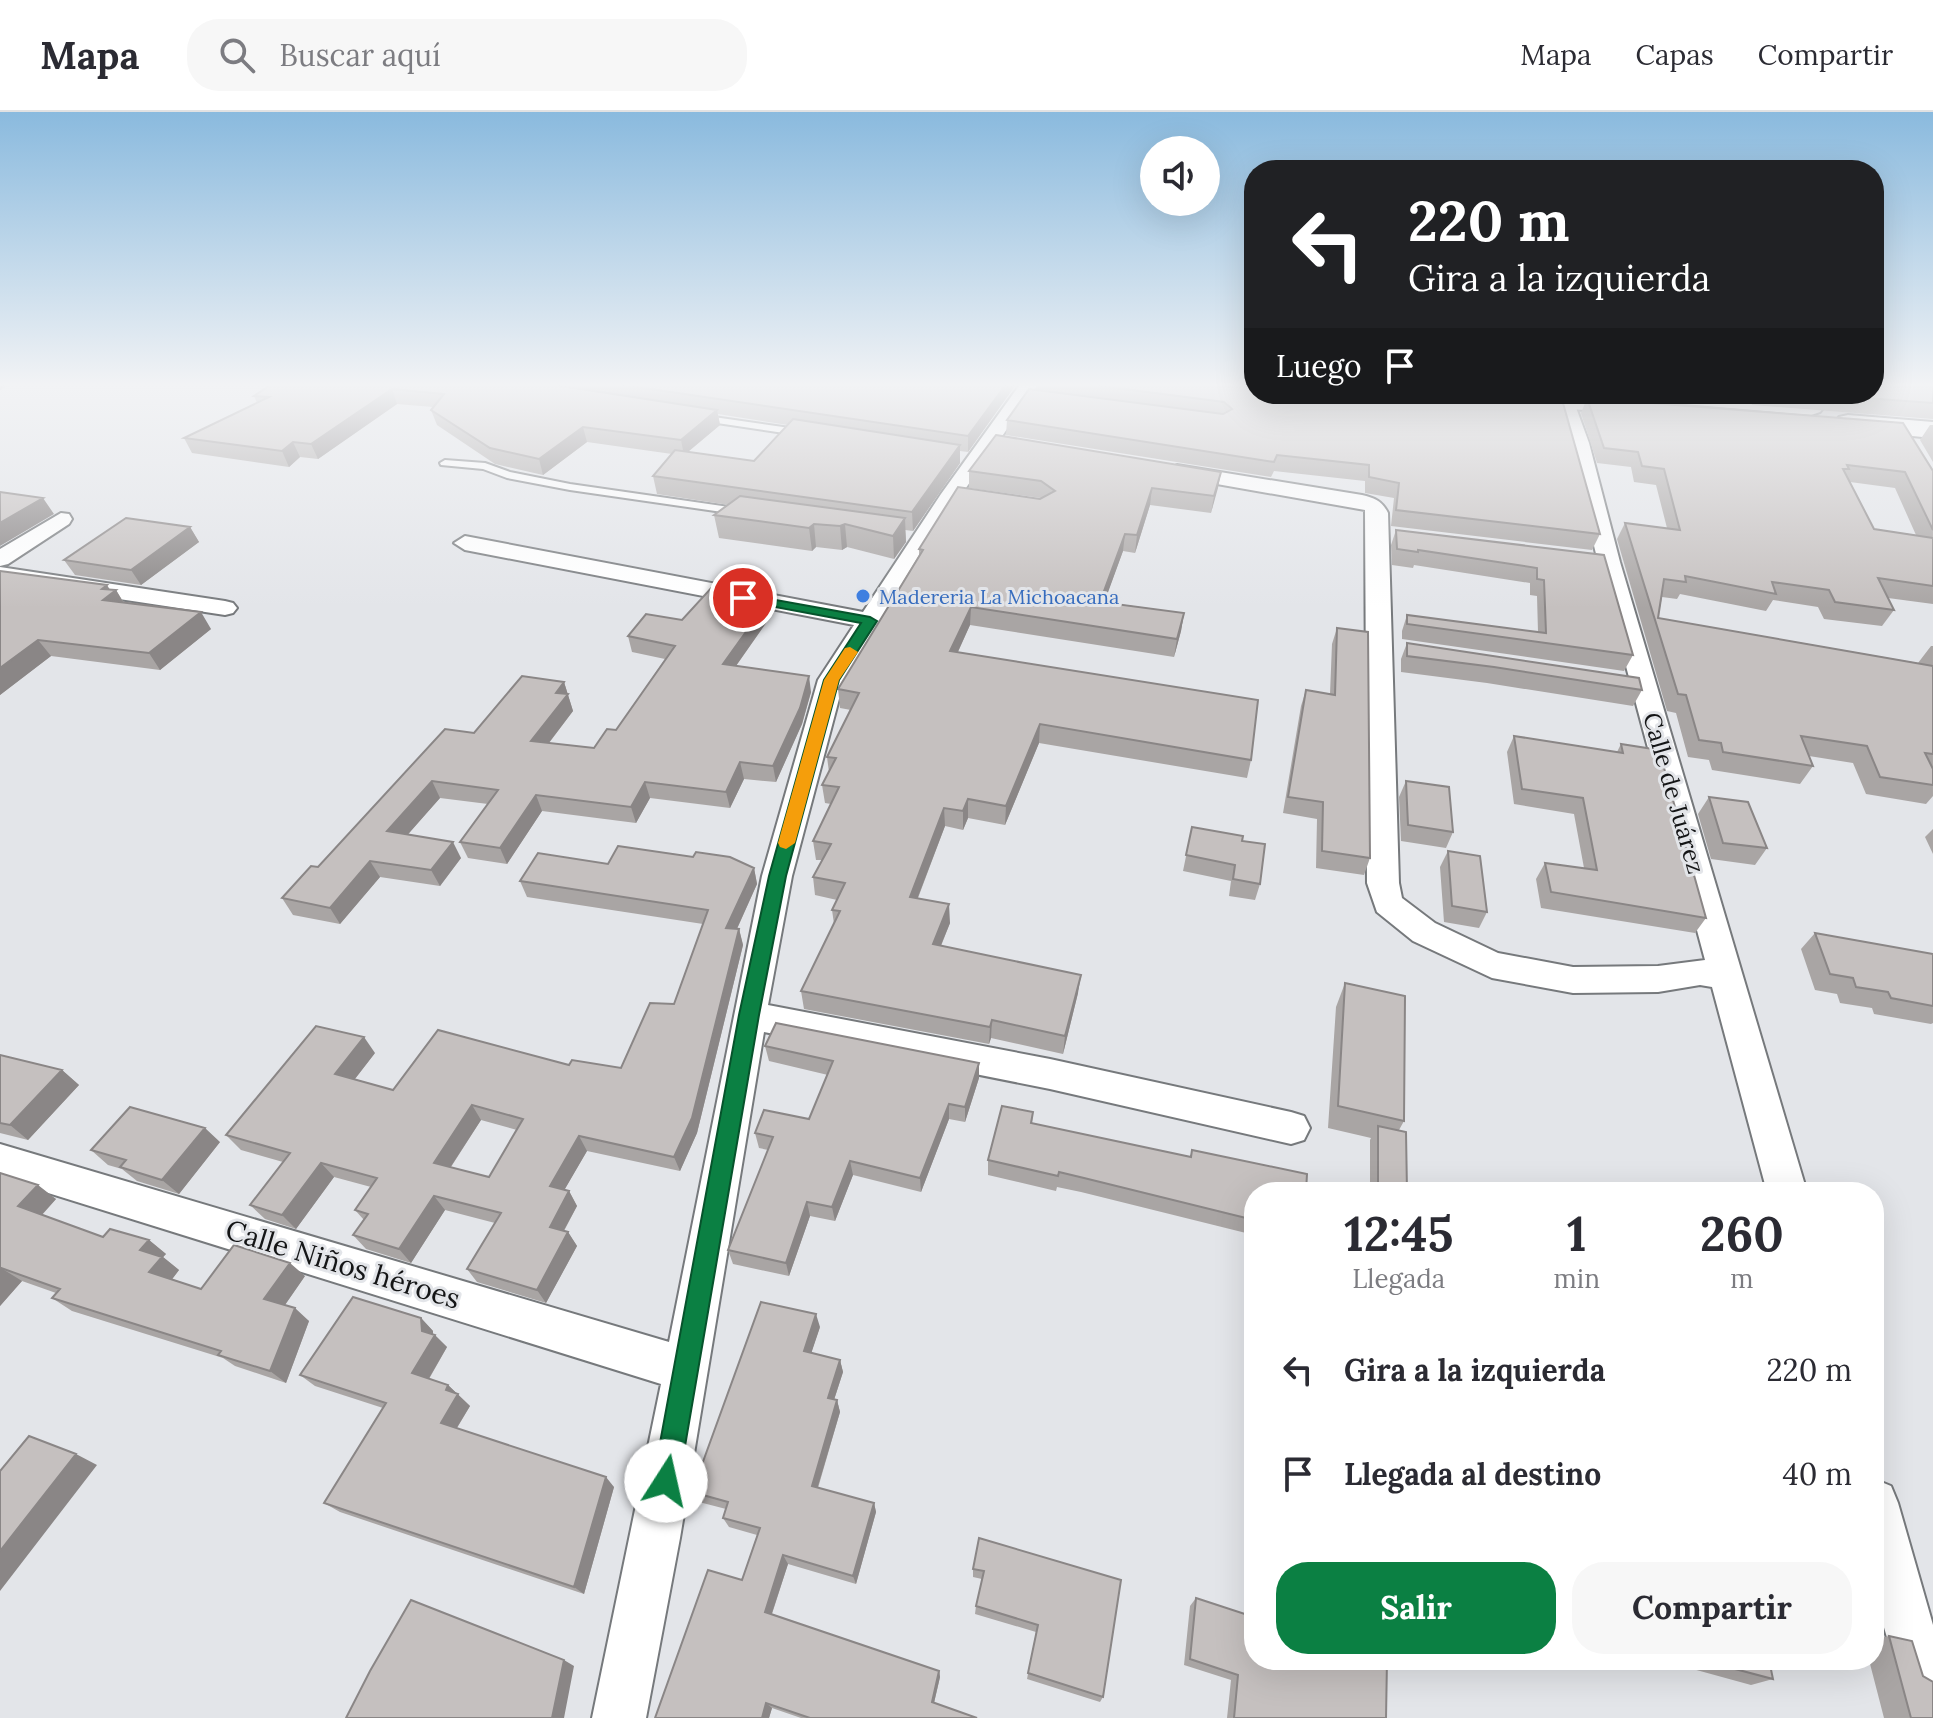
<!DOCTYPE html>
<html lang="es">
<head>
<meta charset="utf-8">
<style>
	:root { --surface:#fff; --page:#f7f7f7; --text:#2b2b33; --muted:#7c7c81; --line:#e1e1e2; --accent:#0b8043 }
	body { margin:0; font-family:Lora,serif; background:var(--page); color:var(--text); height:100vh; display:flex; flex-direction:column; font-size:30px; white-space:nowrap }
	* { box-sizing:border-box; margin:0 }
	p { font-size:26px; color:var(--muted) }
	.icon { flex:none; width:44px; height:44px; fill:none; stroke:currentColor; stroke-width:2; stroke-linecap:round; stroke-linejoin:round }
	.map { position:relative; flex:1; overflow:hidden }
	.panel { position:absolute; left:1244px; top:1070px; width:640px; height:488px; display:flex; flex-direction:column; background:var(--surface); border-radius:32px; box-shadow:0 8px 32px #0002 }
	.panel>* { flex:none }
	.banner { position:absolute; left:1244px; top:48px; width:640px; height:244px; border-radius:32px; box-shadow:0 8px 32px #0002; background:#202124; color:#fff; overflow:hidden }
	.tools { position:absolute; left:1140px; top:24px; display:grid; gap:16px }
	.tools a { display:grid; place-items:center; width:80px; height:80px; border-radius:50%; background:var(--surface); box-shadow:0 8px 32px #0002; font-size:40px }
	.pin { position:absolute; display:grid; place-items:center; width:68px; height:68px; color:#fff; margin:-34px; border:4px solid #fff; border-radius:50%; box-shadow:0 2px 8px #0007 }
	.me { position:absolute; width:88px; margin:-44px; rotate:10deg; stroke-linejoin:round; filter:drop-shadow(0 0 6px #0008) }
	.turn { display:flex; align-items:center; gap:28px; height:168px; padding:0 32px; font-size:36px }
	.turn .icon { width:104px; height:104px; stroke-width:2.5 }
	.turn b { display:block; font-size:56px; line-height:68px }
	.then { display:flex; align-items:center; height:76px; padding:0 32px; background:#0003; gap:16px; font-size:30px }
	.eta { display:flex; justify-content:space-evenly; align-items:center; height:136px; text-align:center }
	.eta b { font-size:48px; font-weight:800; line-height:56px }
	.cta { display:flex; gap:16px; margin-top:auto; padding:16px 32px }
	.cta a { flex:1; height:92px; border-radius:32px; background:var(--accent); color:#fff; font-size:32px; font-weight:800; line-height:92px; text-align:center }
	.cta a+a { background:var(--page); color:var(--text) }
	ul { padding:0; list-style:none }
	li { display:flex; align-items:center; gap:24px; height:104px; padding:0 32px }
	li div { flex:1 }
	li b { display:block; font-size:30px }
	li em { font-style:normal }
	header { display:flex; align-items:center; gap:48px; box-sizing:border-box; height:112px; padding:0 40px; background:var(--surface); border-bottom:2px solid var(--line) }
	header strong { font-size:38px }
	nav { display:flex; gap:44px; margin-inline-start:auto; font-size:28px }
	.search { width:560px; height:72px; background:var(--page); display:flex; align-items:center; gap:20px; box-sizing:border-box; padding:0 28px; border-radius:32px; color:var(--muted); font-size:30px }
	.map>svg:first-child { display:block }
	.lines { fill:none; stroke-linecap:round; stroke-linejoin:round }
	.lane-casing { stroke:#76797c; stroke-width:4 }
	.street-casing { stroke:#76797c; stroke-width:4 }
	.secondary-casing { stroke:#76797c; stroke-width:4 }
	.lane { fill:#fff; fill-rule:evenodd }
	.street { fill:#fff; fill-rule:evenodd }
	.secondary { fill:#fff; fill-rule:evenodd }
	.wall { fill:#a9a5a4; fill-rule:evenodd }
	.shaded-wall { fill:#8a8686 }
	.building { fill:#c5c0bf; stroke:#8a8686; stroke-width:2; fill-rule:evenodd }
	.route { fill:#0b8043; stroke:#07532c; stroke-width:2 }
	.slow { fill:#f59e0b }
	.shop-dot { fill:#3f7fe0; stroke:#e3e5e9; stroke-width:3 }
	.labels { text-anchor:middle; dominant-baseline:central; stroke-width:6; stroke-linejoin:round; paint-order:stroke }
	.far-shop-label { font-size:20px; fill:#366cbe; stroke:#e3e5e9; text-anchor:start }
	.street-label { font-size:24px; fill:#141516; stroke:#e3e5e9 }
	.near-street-label { font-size:28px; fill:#141516; stroke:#e3e5e9 }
</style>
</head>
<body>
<header>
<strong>Mapa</strong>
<div class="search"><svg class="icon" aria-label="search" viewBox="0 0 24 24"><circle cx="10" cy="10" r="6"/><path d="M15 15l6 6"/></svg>Buscar aquí</div>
<nav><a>Mapa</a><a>Capas</a><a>Compartir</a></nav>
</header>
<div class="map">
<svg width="1933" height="1606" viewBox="0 0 1933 1606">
	<rect width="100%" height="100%" fill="#e3e5e9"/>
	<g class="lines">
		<defs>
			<path id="lane" d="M700,303L804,318L809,321L804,324L697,308L695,306Z
				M445,348L485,351L510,360L570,372L743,397L748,400L743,403L570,378L507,366L483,357L441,353L440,351Z"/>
			<path id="street" d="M1021,271H1039L961,383L844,568L792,764L768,893L1050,947L1291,1000L1304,1004L1310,1016L1304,1028L1291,1032L1050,977L764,920L680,1426L646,1606H592L661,1272L0,1066V1032L669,1230L762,764L818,568L854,513L465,438L454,431L465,424L863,500L941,382Z
				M1553,282H1571L1589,331L1620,450L1807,1080H1767L1712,875L1700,873L1658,880L1573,881L1492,866L1413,829L1377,800L1367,771L1365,398L1177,365L1167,359L1177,353L1362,383C1375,386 1382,389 1388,401L1399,771L1402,786L1435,811L1498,841L1573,855L1658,854L1705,848L1598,450L1569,331Z
				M61,401L69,402L72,407L69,412L8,452L0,454V437Z
				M0,455L225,489L233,491L237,496L233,501L225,503L0,469Z
				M1874,1367L1891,1374L1898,1391L1933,1513V1571L1918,1577L1900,1569L1874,1482Z"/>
			<path id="secondary" d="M1463,282H1573L1644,287L1653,290L1657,295L1653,300L1644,303L1475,289L1466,287Z
				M1661,282H1742L1811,287L1820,290L1824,295L1820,300L1811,303L1672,291L1663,289Z
				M1848,303L1933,310V326L1839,317L1835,311L1839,305Z"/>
		</defs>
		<!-- lane casing -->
		<use href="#lane" class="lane-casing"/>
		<!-- street casing -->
		<use href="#street" class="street-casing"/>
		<!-- secondary casing -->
		<use href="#secondary" class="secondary-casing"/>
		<!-- lane -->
		<use href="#lane" class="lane"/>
		<!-- street -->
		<use href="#street" class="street"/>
		<!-- secondary -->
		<use href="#secondary" class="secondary"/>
	</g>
	<!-- wall -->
	<path class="wall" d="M246,271H1017L968,340L960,339V351L913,419L905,418L906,430L894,447L847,435L842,438L816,435L812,439L719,426L714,403L729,393L657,382L653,364L672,342L587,330L543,363L495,352L437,313L431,298L433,295L397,292L318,347L300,345L289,355L192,341L184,326L257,291L254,284L269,274ZM718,302L788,313L754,349L688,340L720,313Z
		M1036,271H1254L1600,422L1592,438L1391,414L1394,386L1365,381V369L1274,359L1271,365L1006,323L1007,308L1036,277Z
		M1933,271V307L1752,293L1749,282H1874Z
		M1610,282H1735L1731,291Z
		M1587,286L1933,359V492L1888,486L1894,498L1882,514L1824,507L1818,495L1773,488L1766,499L1680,482L1677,487L1662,485L1658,506L1918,551L1931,534H1933V684L1926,692L1866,682L1853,651L1809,644L1813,654L1800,672L1712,658L1709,648L1688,645L1676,601L1667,599L1617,427L1625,411L1667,416L1656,373L1634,370L1631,355L1597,351L1581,301ZM1850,370L1895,376L1916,423L1874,417Z
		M1930,313H1933V350L1920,328Z
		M969,359L1221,360L1211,401L1150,393L1135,441L1123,439L1104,490L1184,501L1181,519L1174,545L970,513L958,540L1251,648L1247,666L1039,631L1005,713L968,706L963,718L945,714L918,786L950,811L941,834L1078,881L1063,942L991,926L989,932L804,897L801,879L834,812L832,798L837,788L815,783L813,765L822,748H816L813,729L831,692L825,691L822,673L829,660L827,645L851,598L840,596L838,577L919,443V437L1041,386L969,376Z
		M190,415L199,430L141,473L75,463L64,448Z
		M1396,418L1604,443L1633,543L1624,559L1402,527V519L1407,503L1538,520L1537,484L1530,483V471L1414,453L1413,456L1392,453L1391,433Z
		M0,459L116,478L124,491L211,517L160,558L51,544L0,583Z
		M771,485L773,501L736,554L811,580L802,612L776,670L744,667L730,696L650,686L636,711L542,699L507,752L468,746L460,730L488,692L440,686L407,723L461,746L440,774L380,765L340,812L293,803L282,786L474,621L564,570L573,599L549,631L594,636L616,618L665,547L632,540L628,524L682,508Z
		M1337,516L1370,746L1364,763L1316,756L1317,707L1283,701L1301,594L1306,578L1330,582L1332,532Z
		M1407,531L1642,578L1633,594L1487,571L1401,560V547Z
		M1514,624L1617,640L1621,632L1706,806L1695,821L1541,796L1536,767L1545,751L1584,756L1574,702L1514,692L1507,640Z
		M1406,669L1453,720L1446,736L1401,729L1399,685Z
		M1709,685L1767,736L1755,753L1711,747L1698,702Z
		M1192,715L1242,729L1260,772L1255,788L1229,784L1231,769L1183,759Z
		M1933,717V742L1925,725Z
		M1448,739L1487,800L1479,816L1444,810L1440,755Z
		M608,752L754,756L757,772L737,817H739L743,833L697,1021L680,1059L587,1039L564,1078L569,1079L577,1094L564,1119L568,1120L577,1134L546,1191L477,1170L467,1157L495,1111L445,1098L411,1151L366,1137L353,1123L364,1108L355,1098L371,1075L334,1065L296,1117L265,1107L250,1093L283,1050L241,1038L226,1023L375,941L355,967L393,978L569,953L621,956L674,892L703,812L527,785L520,769ZM481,1008L517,1018L489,1065L451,1055Z
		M1815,821L1933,842V911L1931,912L1874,902L1872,896L1840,891L1837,882L1815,878L1801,837Z
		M1345,871L1404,1009L1399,1018L1407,1080H1370V1028L1371,1026L1328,1016L1336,895Z
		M765,934L979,951V966L965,1010L949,1007L921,1080L853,1063L835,1109L810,1104L789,1164L733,1152L728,1138L768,1038L759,1036L755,1021L809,1007L828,963L769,949Z
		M0,943L62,958L79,973L28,1028L0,1021Z
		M1033,1000L1032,1011L1190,1045L1192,1038L1254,1080V1123L1081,1080L1057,1075L1056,1079L988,1063V1048Z
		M220,1030L179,1082L137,1069L122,1057L108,1053L91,1038Z
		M0,1061L56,1087L42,1103L103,1125L149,1128L166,1142L163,1145L179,1158L172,1167L201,1177L305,1164L285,1193L309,1209L286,1271L235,1254L223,1246L72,1199L52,1186L56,1181L22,1169L0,1194Z
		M421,1206L433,1219V1222L447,1235L429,1267L448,1273L470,1294L457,1316L614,1375L584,1482L340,1400L324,1391L383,1296L315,1274L300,1263Z
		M820,1215L811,1241L840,1248L843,1260L834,1288H837L840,1300L818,1376L874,1391L876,1400L856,1472L788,1452L772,1502L939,1559L940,1565L934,1591L977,1606H801L772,1596L769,1606H655L742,1468L757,1423L729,1415L723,1406L726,1397L699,1390L692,1380Z
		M979,1426L1103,1585L1100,1590L1027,1567L1036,1520L975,1502L976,1494L982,1467L973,1465V1457Z
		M1196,1486L1386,1606H1227L1231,1568L1184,1553L1190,1494Z
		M1889,1524L1923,1564L1933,1606H1884L1869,1548H1874V1527Z
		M1660,1548H1775L1769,1550L1773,1567L1751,1573Z"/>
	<!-- shaded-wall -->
	<path class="shaded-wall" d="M0,271H12L0,278Z
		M1007,271H1017L968,340V324Z
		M392,277L397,292L318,347L311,332Z
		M717,298L720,313L684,343L681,328Z
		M583,315L587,330L543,363L539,347Z
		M293,330L300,345L289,355L282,339Z
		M960,333V351L913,419L912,400Z
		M1221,360L1218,376L1211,401L1214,384Z
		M1152,376L1150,393L1135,441L1137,423Z
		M43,386L54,402L0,434V411Z
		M905,406L906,430L894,447L893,424Z
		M814,412L816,435L812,439L809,416Z
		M845,412L847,435L842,438L840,414Z
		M190,415L199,430L141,473L131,458Z
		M1125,422L1123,439L1098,508L1100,490Z
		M107,473L112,481L116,478L126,495L103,488L102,477Z
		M771,485L773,501L726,568L723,552Z
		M971,495L970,513L950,557V539Z
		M201,500L211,517L160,558L149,541Z
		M1184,501L1181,519L1174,545L1177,527Z
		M38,528L51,544L0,583V556Z
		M809,564L811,580L802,612L776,670L773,654Z
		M564,570L573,599L538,645L531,629L556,581Z
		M1040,612L1039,631L1005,713L1006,694Z
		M740,650L744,667L730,696L726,680Z
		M432,669L440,686L396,736L387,719Z
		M645,670L650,686L636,711L631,695Z
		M536,683L542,699L507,752L500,736Z
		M968,687V706L963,718V699Z
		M944,696L945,714L911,803L910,785Z
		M453,730L461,746L440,774L431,758Z
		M370,749L380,765L340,812L330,796Z
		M754,756L757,772L730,832L726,816Z
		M949,792L950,811L934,850L933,832Z
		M739,817L743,833L697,1021L680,1059L674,1045Z
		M1081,863L1078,881L1063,942L1065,924Z
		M992,908L991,926L989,932L990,915Z
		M364,925L375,941L347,977L335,962Z
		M979,951V966L965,1010V995Z
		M62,958L79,973L28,1028L10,1013Z
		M949,992V1007L921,1080L920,1066Z
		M472,993L481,1008L444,1065L434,1051Z
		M205,1016L220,1030L179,1082L162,1068Z
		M579,1024L587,1039L558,1089L550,1074Z
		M850,1049L853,1063L835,1109L832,1095Z
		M321,1051L334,1065L296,1117L282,1103Z
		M38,1073L56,1087L37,1108L18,1094Z
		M569,1079L577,1094L558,1129L550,1115Z
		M434,1084L445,1098L411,1151L399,1137Z
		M807,1090L810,1104L789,1164L786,1151Z
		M568,1120L577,1134L546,1191L537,1178Z
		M149,1128L166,1142L163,1145L179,1158L167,1174L149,1160L140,1138Z
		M290,1151L305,1164L280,1200L264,1187Z
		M1,1156L22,1169L0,1194V1157Z
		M295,1196L309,1209L286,1271L270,1259Z
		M816,1202L820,1215L808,1251L804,1239Z
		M421,1206L433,1219V1226L435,1223L447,1235L425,1273L412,1261L422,1219Z
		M840,1248L843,1260L831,1297L828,1286Z
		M448,1273L470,1294L453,1322L441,1311L446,1278Z
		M837,1288L840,1300L815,1384L812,1374Z
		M76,1342L97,1353L0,1479V1439Z
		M606,1365L614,1375L584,1482L574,1475Z
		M874,1391L876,1400L856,1472L853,1464Z
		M783,1443L788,1452L770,1507L765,1500Z
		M564,1548L574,1554L564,1606H552Z
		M939,1559L940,1565L933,1595L932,1590Z
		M766,1591L772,1596L769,1606H762Z"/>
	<!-- building -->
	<path class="building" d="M273,271H542L717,298L681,328L583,315L539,347L490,336L431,298L444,282L392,277L311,332L293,330L282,339L184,326L269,285L254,284Z
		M610,271H1007L968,324Z
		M1078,271H1254V282H1542L1561,284L1600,422L1396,398L1399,371L1369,365V353L1277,343L1274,350L1007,308L1029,277L1223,302L1232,297L1224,290Z
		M1874,271H1933V291L1811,282H1874Z
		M1587,286L1903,311L1933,359V418L1905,360L1847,353L1849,357H1843L1874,417L1933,426V474L1878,466L1894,498L1835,490L1829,478L1772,470L1776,482L1685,464L1686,470L1664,467L1658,506L1933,554V642L1925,641L1933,657V673L1880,665L1867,634L1801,624L1813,654L1723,640L1721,631L1699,628L1686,583L1678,582L1625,411L1680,418L1664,357L1642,354L1638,340L1604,336Z
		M793,307L960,333L912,400L653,364L675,338L754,349Z
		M996,323L1221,360L1214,384L1152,376L1137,423L1125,422L1100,490L1184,501L1177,527L971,495L950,539L1258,588L1251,648L1040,612L1006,694L968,687L963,699L944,696L910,785L949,792L933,832L1081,863L1065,924L992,908L990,915L801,879L840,799L832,798L845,771L813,765L831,732L813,729L839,675L822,673L836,646L827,645L859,581L838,577L923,438L919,437L958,375L1040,387L1055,379L1041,369L969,359Z
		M0,380L43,386L0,411Z
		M740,384L905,406L893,424L845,412L840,414L814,412L809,416L714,403Z
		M126,406L190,415L131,458L64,448Z
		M1396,418L1604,443L1633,543L1407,512V503L1546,521L1544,468L1537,467V456L1418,438V440L1397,437Z
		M0,459L107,473L102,477L116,478L103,488L201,500L149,541L38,528L0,556Z
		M713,474L771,485L723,552L809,564L800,596L773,654L740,650L726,680L645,670L631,695L536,683L500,736L460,730L498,678L432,669L387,719L453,730L431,758L370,749L330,796L282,786L311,754L318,755L445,617L474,621L522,564L564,570L556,581L568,582L531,629L594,636L607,617L616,618L675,534L628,524L646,502L682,508Z
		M1337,516L1368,520L1370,746L1322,739L1323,690L1288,685L1306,578L1335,583Z
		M1407,531L1639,566L1642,578L1494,555L1407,544Z
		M1514,624L1623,641L1621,632L1659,638L1706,806L1551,780L1545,751L1597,758L1583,686L1522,677Z
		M1406,669L1449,675L1453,720L1408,713Z
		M1709,685L1748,690L1767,736L1723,731Z
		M1192,715L1243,724L1242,729L1265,732L1260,772L1233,767L1235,753L1186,743Z
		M618,734L693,745L696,740L730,745L754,756L726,816L739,817L692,1006L674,1045L579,1024L550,1074L569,1079L550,1115L568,1120L537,1178L467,1157L501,1101L434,1084L399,1137L353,1123L368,1102L355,1098L377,1066L321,1051L282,1103L250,1093L290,1041L226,1023L316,914L364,925L335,962L393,978L438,918L569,953L572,948L621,956L650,891L674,892L708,798L520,769L538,741L608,752ZM472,993L523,1007L489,1065L434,1051Z
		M1448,739L1480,744L1487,800L1452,794Z
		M1815,821L1933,842V894L1891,886L1888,880L1856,875L1853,866L1830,862Z
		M1345,871L1405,884L1404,1009L1338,994Z
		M776,911L979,951L965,995L949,992L920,1066L850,1049L832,1095L807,1090L786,1151L728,1138L773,1025L755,1021L764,998L809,1007L833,949L765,934Z
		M0,943L62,958L10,1013L0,1011Z
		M1002,994L1033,1000L1031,1011L1191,1045L1192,1038L1307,1062L1306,1080H1254V1108L1084,1066L1059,1060L1058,1064L988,1048Z
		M130,995L205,1016L162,1068L120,1055L126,1048L91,1038Z
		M1378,1014L1406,1020L1407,1080H1378Z
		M0,1061L38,1073L18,1094L103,1125L110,1117L149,1128L140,1138L162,1145L149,1160L201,1177L234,1133L290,1151L264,1187L295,1196L270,1259L218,1243L221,1239L52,1186L60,1177L1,1156L0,1157Z
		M353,1185L421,1206L422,1219L435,1223L412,1261L448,1273L446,1278L458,1282L441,1311L606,1365L574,1475L324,1391L386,1291L300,1263Z
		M761,1190L816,1202L804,1239L840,1248L828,1286L837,1288L812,1374L874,1391L853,1464L783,1443L765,1500L939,1559L932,1590L977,1606H810L766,1591L762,1606H655L708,1458L742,1468L760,1416L723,1406L728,1390L692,1380Z
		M29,1324L76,1342L0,1439V1359Z
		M979,1426L1121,1468L1103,1585L1028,1561L1038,1513L976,1494L984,1459L973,1457Z
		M1196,1486L1254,1505V1548H1387L1386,1606H1234L1238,1563L1190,1547Z
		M411,1488L564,1548L552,1606H346L370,1559Z
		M1889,1524L1912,1529L1923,1564L1933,1570V1606H1911Z
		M1701,1548H1769L1773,1567Z"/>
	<!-- sky -->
	<linearGradient id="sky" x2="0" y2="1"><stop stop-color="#8abade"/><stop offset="0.55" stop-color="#f2f3f5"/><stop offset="1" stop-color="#f2f3f5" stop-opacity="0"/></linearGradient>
	<rect width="1933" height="496" fill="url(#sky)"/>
	<!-- route -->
	<path class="route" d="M743,482L870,505L877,509L839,568L786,764L759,903L679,1369L675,1379L666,1383L657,1379L653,1369L739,903L769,764L824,568L861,511L738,488V483Z"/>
	<!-- slow -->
	<path class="slow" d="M850,535L858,540L839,568L795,731L786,737L780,735L778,731L824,568L845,536Z"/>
	<!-- markers -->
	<circle class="shop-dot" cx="863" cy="484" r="8"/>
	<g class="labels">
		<!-- far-shop labels -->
		<g class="far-shop-label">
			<text x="879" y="484">Madereria La Michoacana</text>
		</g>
		<!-- street labels -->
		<g class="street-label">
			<text transform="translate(1674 681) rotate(74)">Calle de Juárez</text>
		</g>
		<!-- near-street labels -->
		<g class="near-street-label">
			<text transform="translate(343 1152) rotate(17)">Calle Niños héroes</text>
		</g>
	</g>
</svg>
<div class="tools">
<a><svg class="icon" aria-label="sound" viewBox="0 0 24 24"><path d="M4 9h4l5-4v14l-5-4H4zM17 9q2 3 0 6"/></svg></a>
</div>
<div class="pin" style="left:743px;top:486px;background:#d93025"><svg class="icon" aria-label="arrive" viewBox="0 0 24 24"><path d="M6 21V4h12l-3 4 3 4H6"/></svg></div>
<svg class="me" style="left:666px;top:1369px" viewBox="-20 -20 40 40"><circle r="19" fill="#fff"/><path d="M0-13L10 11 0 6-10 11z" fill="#0b8043"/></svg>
<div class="banner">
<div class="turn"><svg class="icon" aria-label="left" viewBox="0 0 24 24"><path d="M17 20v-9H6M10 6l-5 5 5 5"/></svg><div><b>220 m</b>Gira a la izquierda</div></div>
<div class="then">Luego<svg class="icon" aria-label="arrive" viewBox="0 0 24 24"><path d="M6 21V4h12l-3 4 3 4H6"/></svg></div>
</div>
<section class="panel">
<div class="eta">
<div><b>12:45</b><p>Llegada</p></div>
<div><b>1</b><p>min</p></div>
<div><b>260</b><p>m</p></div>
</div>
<ul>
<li><svg class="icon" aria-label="left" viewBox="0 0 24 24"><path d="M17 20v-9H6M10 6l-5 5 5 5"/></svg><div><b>Gira a la izquierda</b></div><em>220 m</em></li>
<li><svg class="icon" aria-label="arrive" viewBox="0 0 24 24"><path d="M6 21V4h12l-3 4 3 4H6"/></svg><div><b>Llegada al destino</b></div><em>40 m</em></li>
</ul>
<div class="cta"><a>Salir</a><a>Compartir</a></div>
</section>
</div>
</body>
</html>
